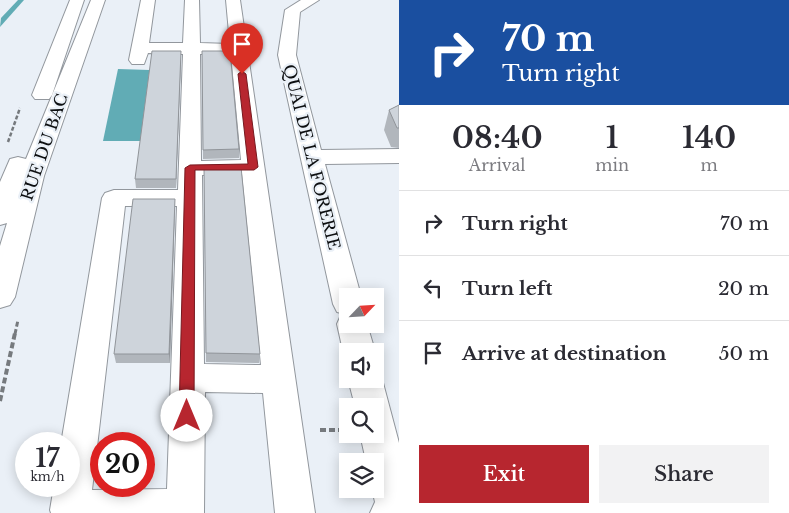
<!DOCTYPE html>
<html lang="en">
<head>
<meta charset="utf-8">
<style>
	:root { --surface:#fff; --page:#f2f2f3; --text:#2b2b33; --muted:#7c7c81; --line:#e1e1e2; --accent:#b7262f }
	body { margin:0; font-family:"Libre Baskerville",serif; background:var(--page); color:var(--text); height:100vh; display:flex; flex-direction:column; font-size:19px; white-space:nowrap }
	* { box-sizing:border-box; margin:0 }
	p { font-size:16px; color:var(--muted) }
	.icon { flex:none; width:28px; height:28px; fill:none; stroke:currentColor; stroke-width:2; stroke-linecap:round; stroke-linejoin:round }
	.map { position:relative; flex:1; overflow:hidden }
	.panel { display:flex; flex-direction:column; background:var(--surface); width:390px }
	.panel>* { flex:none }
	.guide { background:#1a4fa0; color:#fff; overflow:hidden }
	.needle { width:32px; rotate:65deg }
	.controls { position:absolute; left:339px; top:288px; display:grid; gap:10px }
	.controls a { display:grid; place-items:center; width:45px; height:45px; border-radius:0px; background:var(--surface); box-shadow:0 2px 12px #0003; font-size:25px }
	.speed { position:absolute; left:15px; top:432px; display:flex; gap:10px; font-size:25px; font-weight:700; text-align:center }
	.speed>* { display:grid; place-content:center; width:65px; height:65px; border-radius:50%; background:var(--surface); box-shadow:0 2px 12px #0003; line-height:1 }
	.speed small { font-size:12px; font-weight:400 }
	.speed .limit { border:8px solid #d22; background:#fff; color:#111 }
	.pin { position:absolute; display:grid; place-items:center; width:42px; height:42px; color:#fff; margin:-51px -21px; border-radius:50% 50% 50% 0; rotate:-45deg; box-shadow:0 0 5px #0007 }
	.pin .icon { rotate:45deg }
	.me { position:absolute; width:55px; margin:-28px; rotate:0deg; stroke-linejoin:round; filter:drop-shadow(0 0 4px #0008) }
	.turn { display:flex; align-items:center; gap:18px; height:105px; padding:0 20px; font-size:22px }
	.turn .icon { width:65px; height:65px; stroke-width:2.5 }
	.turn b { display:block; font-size:35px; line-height:42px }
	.eta { display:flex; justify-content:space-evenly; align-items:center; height:85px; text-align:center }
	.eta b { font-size:30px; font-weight:600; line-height:35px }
	.button { display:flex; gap:10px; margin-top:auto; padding:10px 20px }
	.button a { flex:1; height:58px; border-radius:0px; background:var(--accent); color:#fff; font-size:20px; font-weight:600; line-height:58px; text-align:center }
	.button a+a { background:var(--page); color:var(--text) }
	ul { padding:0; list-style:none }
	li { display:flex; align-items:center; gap:15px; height:65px; padding:0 20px; border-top:1px solid var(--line) }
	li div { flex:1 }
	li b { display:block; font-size:19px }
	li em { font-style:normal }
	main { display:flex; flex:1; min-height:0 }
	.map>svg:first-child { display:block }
	.water { fill:#61acb5 }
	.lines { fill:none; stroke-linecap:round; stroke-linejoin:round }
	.stream { fill:#61acb5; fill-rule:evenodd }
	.minor-casing { stroke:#92979d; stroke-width:2 }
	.major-casing { stroke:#92979d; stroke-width:2 }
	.path-far2 { stroke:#767a7e; stroke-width:2.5; stroke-dasharray:4 2; stroke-linecap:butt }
	.path-far1 { stroke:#767a7e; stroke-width:3; stroke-dasharray:5 2.5; stroke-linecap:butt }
	.path { stroke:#767a7e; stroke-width:4; stroke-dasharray:6 3; stroke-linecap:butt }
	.minor { fill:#fff; fill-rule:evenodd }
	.major { fill:#fff; fill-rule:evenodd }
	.wall { fill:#b1b6bc }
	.shaded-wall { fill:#909499 }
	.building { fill:#ced4db; stroke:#909499 }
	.route { fill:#b7262f; stroke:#77191f }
	.labels { text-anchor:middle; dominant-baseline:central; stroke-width:4.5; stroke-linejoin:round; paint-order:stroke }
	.street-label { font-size:16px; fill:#0d0f11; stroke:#eaf0f7 }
</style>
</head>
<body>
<main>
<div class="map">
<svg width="399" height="513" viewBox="0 0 399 513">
	<rect width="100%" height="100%" fill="#eaf0f7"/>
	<!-- water -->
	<path class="water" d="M118,69L150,70L141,141H103Z"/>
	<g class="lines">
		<!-- stream -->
		<path class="stream" d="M18,0H24L0,27L1,18Z"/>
		<defs>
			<path id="minor" d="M141,0H155L149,43H183L185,0H199L200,43L230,44L226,0H240L315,513H275L263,393L205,392L204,513H51L50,510L54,486H69V444H61L102,198L105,193L114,190H178L183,54L148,53L144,64H132L129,60ZM200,54H231L241,160L201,161ZM242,174L261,365L204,364L202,175ZM125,206H177L167,489L92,490Z
				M301,0H319L300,12L296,55L321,150L399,149V163L325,164L361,296H348V324H367L375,351H348V360L343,351L337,324L341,315L345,314L337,312L333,304L278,55L285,10Z
				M375,368L382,379L399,443V513H370L375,502L372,489H375V461H366L360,434H375V406H355L348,379H375Z"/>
			<path id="major" d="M70,0H84L52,95L49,99H35L32,95Z
				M91,0H105L44,176L15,297L10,305L0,308V246L7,223L0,225V182L10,159L18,157L26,159Z"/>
		</defs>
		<!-- minor casing -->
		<use href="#minor" class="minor-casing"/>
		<!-- major casing -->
		<use href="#major" class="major-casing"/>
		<!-- path-far2 -->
		<path class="path-far2" d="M8,142L20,108"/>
		<!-- path-far1 -->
		<path class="path-far1" d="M15,334L18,320"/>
		<!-- path -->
		<path class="path" d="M0,401L15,333
			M320,430H346"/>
		<!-- minor -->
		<use href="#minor" class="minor"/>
		<!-- major -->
		<use href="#major" class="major"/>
	</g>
	<!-- wall -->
	<path class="wall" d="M202,51L239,149V158L203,159Z
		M181,59L176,188H136L135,179Z
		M399,105V148L391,147L384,130L389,110Z
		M204,168L260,354L259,363L206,362Z
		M175,199L170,363H116L114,354Z"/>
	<!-- shaded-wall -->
	<path class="shaded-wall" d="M181,51V59L176,188V179Z
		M175,199V208L170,363L169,354Z"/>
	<!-- building -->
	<path class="building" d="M152,51H181L176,179H135Z
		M202,51H230L239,149L203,150Z
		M399,105V128H397L389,110Z
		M241,167L260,354L206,353L204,168Z
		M133,199H175L169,354H114Z"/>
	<!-- route -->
	<path class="route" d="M242,71L246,74L258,167L254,170H195L194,416L192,420L187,422L181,420L179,416L185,168L190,165L248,164L238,74Z"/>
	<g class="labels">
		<!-- street labels -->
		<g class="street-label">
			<text transform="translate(44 147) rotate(-71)">RUE DU BAC</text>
			<text transform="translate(312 157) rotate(76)">QUAI DE LA FORERIE</text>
		</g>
	</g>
</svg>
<div class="controls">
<a><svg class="needle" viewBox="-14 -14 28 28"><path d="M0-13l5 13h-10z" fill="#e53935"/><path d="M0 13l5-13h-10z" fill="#7c7c81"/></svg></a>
<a><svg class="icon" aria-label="sound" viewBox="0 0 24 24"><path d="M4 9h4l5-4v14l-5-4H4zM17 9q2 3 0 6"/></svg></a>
<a><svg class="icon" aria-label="search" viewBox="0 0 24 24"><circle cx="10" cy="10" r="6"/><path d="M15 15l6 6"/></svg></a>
<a><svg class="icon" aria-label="layers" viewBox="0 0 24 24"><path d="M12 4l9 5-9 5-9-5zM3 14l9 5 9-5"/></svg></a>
</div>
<div class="speed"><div>17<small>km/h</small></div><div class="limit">20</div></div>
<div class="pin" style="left:242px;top:74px;background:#d93025"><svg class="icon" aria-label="arrive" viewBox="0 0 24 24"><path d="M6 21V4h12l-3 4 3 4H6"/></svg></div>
<svg class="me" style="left:187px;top:416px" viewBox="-20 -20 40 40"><circle r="19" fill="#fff"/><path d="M0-13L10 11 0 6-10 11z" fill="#b7262f"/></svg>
</div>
<section class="panel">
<div class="guide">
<div class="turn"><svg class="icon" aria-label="right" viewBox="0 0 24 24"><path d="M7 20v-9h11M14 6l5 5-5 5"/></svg><div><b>70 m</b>Turn right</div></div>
</div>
<div class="eta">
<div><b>08:40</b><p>Arrival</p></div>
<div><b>1</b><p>min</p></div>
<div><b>140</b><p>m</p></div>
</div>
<ul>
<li><svg class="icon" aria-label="right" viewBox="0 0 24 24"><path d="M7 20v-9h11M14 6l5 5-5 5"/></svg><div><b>Turn right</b></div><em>70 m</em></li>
<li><svg class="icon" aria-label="left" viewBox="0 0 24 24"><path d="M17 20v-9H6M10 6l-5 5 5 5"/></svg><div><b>Turn left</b></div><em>20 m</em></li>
<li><svg class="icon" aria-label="arrive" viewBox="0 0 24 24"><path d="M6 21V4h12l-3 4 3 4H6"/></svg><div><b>Arrive at destination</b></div><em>50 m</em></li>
</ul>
<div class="button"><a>Exit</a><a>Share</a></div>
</section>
</main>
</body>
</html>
